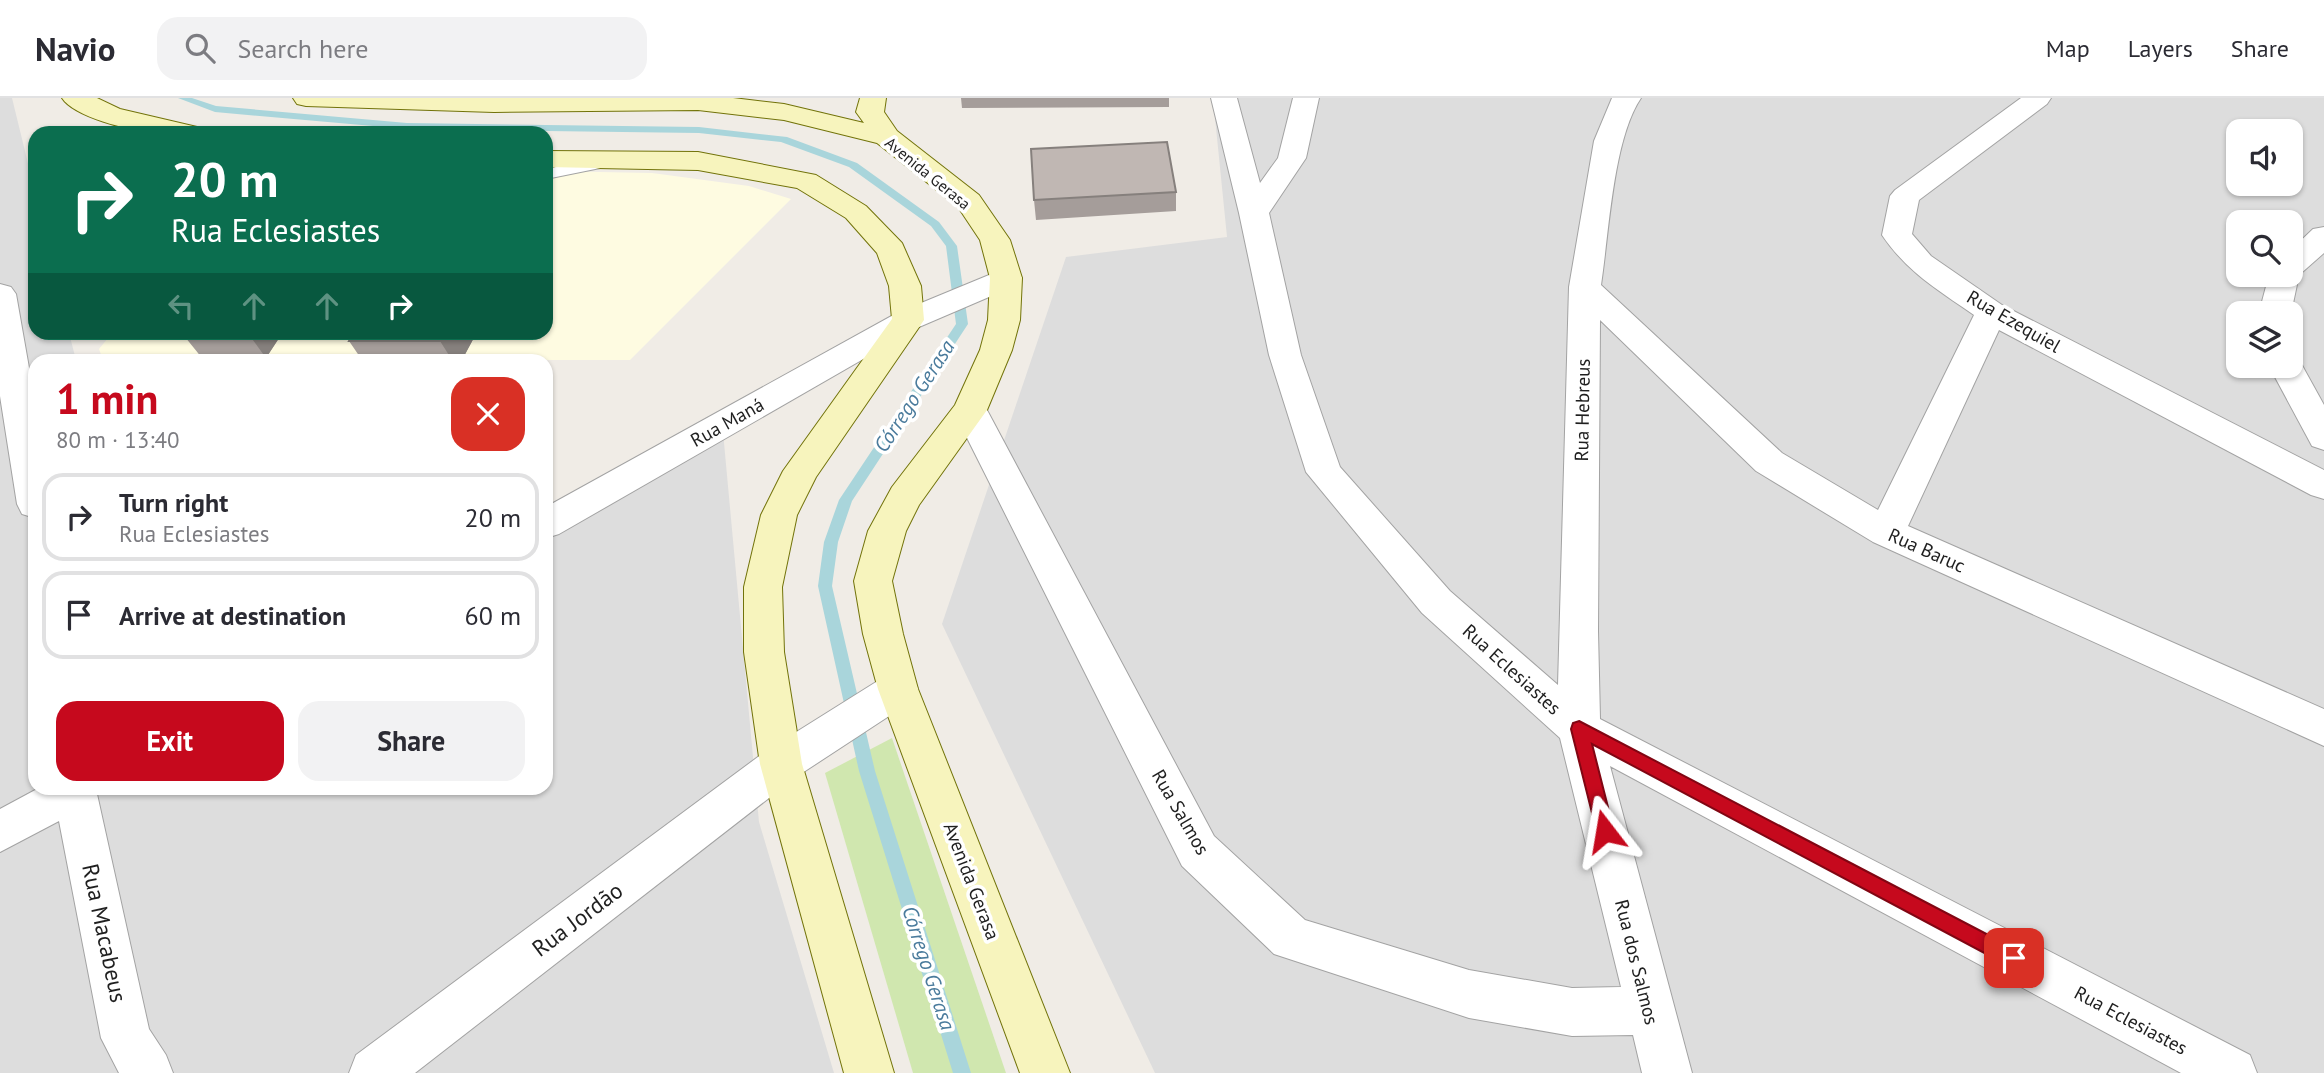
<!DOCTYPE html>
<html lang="en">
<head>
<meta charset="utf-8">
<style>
	:root { --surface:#fff; --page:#f2f2f3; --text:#2b2b33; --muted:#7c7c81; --line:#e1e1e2; --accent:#c6091d }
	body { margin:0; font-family:"PT Sans",sans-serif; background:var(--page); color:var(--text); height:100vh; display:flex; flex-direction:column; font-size:26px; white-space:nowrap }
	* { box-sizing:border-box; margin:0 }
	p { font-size:23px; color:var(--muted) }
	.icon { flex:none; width:38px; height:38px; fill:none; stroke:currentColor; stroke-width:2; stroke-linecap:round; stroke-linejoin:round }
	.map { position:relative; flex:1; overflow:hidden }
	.panel { position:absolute; left:28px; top:256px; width:525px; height:441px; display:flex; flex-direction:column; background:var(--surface); border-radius:21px; box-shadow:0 2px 5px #0004 }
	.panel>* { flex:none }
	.guide { position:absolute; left:28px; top:28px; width:525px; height:214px; border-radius:21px; box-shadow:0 2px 5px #0004; background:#0b6e4f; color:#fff; overflow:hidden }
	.tools { position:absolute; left:2226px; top:21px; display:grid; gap:14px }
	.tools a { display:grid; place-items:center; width:77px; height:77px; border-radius:14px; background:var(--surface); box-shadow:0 2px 5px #0004; font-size:35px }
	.pin { position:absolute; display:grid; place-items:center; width:60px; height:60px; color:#fff; margin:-30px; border-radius:14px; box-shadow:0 4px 10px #0006 }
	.me { position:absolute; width:77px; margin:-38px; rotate:346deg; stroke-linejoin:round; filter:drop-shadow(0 0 5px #0008) }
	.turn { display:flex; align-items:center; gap:24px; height:147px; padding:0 28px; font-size:32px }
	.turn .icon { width:91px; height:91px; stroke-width:2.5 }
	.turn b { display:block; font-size:49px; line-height:60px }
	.lanes { display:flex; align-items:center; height:66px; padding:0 28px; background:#0003; justify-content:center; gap:35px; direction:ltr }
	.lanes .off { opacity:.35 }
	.round { display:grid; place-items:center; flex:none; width:74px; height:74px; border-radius:21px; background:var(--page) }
	.summary { display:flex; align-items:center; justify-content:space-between; height:119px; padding:0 28px }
	h1 { font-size:42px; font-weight:800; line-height:52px; color:var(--accent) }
	.action { display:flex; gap:14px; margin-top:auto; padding:14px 28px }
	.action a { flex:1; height:80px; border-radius:21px; background:var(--accent); color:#fff; font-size:28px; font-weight:800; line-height:80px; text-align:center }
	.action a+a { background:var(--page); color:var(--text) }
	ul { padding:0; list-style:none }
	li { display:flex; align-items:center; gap:21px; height:88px; margin:0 14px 10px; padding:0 14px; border:4px solid var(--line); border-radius:21px }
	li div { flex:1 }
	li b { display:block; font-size:26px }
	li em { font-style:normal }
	header { display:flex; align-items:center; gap:42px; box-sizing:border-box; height:98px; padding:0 35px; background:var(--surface); border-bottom:2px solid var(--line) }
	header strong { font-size:33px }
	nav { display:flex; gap:38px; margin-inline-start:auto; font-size:24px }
	.search { width:490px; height:63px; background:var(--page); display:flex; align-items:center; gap:18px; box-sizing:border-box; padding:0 24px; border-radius:21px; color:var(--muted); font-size:26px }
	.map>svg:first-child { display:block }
	.residential { fill:#ddd; fill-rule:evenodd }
	.education { fill:#fefbe1 }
	.grass { fill:#d0e7af }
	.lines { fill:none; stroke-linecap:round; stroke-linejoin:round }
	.stream { fill:#a9d5db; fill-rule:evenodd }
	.lane-casing { stroke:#a3a3a3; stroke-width:2 }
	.street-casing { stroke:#a3a3a3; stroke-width:2 }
	.secondary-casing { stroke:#72730a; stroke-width:2 }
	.lane { fill:#fff; fill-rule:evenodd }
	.street { fill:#fff; fill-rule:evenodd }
	.secondary { fill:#f7f4bd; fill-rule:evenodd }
	.wall { fill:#a59d9a }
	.shaded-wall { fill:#86807d }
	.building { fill:#c0b7b3; stroke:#86807d; stroke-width:2 }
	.route { fill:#c6091d; stroke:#810613; stroke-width:2 }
	.labels { text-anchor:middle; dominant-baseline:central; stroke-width:7; stroke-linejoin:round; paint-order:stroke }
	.far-street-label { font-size:16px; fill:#1f1f1f; stroke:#fff }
	.street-label { font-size:19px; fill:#1f1f1f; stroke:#fff }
	.water-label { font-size:21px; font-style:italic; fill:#4a7b9c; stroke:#fff }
	.near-street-label { font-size:23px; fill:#1f1f1f; stroke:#fff }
</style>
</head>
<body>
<header>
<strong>Navio</strong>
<div class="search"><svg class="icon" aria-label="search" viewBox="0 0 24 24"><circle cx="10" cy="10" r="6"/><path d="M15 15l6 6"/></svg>Search here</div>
<nav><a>Map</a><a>Layers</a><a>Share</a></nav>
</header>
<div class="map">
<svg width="2324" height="975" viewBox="0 0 2324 975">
	<rect width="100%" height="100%" fill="#f0ece6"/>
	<!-- residential -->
	<path class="residential" d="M0,0H12L35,94V234L69,235L76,262H35V690H546V424L722,323L759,724L834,975H0Z
		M1213,0H2324V975H1155L942,526L1066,159L1227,139ZM2238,33H2291V86H2238ZM2238,124H2291V177H2238ZM2238,215H2291V268H2238Z"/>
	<!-- education -->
	<path class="education" d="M546,73L652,75L749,88L791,101L630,262H103L99,251L113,234H546Z"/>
	<!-- grass -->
	<path class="grass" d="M892,640L1006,975H913L825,675Z"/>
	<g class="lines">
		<!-- stream -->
		<path class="stream" d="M178,0H192L216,8L407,25L699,29L787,39L857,65L939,124L957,148L968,226L852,403L838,444L832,488L875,673L971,975H953L859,673L818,488L824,444L839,402L956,226L946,148L931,128L849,69L781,44L699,35L407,31L215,14Z"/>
		<defs>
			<path id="lane" d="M614,57L620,58L623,62L620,66L546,81V71Z"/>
			<path id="street" d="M1211,0H1237L1260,85L1278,60L1293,0H1319L1306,60L1269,115L1301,257L1340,369L1450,493L1558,587L1569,189L1594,43L1612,0H1641C1613,41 1609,135 1601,187L1782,355L1878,412L1974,217C1938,192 1907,174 1882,137L1890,98L1895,92L2021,0H2051L2047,6L1919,102L1912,136L1931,158L2002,207L2324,372V401L2311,397L1999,232L1908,428L2324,611V648L1873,444L1756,373L1600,222L1598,533L1600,621L2250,957L2257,975H2181L1610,668L1692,975H1642L1633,937L1572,938L1469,920L1274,856L1182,768L953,312L958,303L970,300L982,303L987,312L1214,738L1305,822L1469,872L1572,890L1621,889L1560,640L1422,515L1306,374L1269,257L1239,115Z
				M2324,129V155L2299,177L2291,215H2259L2269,177H2291V152L2313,131Z
				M1006,170L1017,173L1022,180L1017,187L919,229L559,436L546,440V409L897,215Z
				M0,186L11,189L16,196L35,304V420L22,416L17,406L0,298Z
				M2291,258L2298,260L2324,307V352L2312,348L2269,268H2291Z
				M898,574L912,579L918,591L912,603L796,679L415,975H349L356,957L766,653L884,579Z
				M39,690H99L97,696L149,931L166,957L173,975H119L101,940L59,723L0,754V711Z"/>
			<path id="secondary" d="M62,0H97L120,11L197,29L201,35C185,35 167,37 152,35C129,32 74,19 62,0Z
				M293,0H733L784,6L864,25L856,14L860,0H886L884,14L897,33L979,97L1010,142L1022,180L1020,222L1012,252L987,312L919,407L906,433L892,483L903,536L918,591L1070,975H1020L878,591L863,536L854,483L868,433L892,389L955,307L980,252L988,222L990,180L980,142L958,109L877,45L784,22L698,12L494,14L306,8L297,6Z
				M546,53L698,54L816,77L866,108L902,145L921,188L924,222L816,379L797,417L782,489L784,554L802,666L894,975H844L760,666L744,554V489L761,417L783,373L892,221L889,188L877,155L846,120L797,90L698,72L546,69Z"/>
		</defs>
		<!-- lane casing -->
		<use href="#lane" class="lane-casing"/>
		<!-- street casing -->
		<use href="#street" class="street-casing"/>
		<!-- secondary casing -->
		<use href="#secondary" class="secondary-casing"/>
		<!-- lane -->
		<use href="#lane" class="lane"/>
		<!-- street -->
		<use href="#street" class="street"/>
		<!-- secondary -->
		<use href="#secondary" class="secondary"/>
	</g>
	<!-- wall -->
	<path class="wall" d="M961,0H1169V9L962,10Z
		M1176,94V113L1036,122L1034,102Z
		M181,234H283L266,260H202Z
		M477,234L462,262H362L349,243Z"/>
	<!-- shaded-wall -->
	<path class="shaded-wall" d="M247,234H283L266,260Z
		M445,234H477L462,262H452L440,243Z"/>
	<!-- building -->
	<path class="building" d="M1167,44L1176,94L1034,102L1031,51Z
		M354,234H445L440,243H349Z"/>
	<!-- route -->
	<path class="route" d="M1579,623L2021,854L2024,860L2021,867L2014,870L2007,867L1592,646L1614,733L1611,739L1605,742L1598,739L1571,631L1573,625Z"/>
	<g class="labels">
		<!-- far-street labels -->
		<g class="far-street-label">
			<text transform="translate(928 75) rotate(39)">Avenida Gerasa</text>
		</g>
		<!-- street labels -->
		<g class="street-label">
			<text transform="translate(2014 223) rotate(30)">Rua Ezequiel</text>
			<text transform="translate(1582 312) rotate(-89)">Rua Hebreus</text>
			<text transform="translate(727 324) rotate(-29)">Rua Maná</text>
			<text transform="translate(1927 452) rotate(24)">Rua Baruc</text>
			<text transform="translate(1512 571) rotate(42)">Rua Eclesiastes</text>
			<text transform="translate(1181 714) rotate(60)">Rua Salmos</text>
			<text transform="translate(972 783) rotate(69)">Avenida Gerasa</text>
			<text transform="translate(1637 864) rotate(76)">Rua dos Salmos</text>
			<text transform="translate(2131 922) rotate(28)">Rua Eclesiastes</text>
		</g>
		<!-- water labels -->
		<g class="water-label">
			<text transform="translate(914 298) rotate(-57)">Córrego Gerasa</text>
			<text transform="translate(929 870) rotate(72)">Córrego Gerasa</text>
		</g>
		<!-- near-street labels -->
		<g class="near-street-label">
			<text transform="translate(577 821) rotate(-37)">Rua Jordão</text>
			<text transform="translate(105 835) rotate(78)">Rua Macabeus</text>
		</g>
	</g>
</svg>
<div class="tools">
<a><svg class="icon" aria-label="sound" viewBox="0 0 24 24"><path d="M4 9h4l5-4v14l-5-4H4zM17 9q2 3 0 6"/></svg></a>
<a><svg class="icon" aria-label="search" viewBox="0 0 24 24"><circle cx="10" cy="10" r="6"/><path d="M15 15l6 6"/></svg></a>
<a><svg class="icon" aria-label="layers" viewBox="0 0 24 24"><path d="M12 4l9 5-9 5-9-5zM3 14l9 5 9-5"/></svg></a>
</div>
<div class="pin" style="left:2014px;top:860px;background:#d93025"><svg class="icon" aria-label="arrive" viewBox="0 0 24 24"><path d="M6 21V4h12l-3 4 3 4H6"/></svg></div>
<svg class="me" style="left:1605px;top:733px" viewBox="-20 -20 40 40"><path d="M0-17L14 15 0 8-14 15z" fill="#c6091d" stroke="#fff" stroke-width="4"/></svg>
<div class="guide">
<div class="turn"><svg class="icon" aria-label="right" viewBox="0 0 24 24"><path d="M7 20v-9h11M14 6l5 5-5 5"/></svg><div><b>20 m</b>Rua Eclesiastes</div></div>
<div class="lanes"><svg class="icon off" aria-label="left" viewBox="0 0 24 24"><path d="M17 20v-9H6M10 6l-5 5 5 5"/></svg><svg class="icon off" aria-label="ahead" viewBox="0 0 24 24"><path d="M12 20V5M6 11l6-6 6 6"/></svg><svg class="icon off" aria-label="ahead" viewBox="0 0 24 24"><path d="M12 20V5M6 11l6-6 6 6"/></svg><svg class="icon" aria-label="right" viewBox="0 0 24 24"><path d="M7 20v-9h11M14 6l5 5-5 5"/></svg></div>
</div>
<section class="panel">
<div class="summary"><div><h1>1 min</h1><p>80 m · 13:40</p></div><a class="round" style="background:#d93025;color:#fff"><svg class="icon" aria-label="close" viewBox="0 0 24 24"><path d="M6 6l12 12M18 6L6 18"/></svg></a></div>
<ul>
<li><svg class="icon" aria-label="right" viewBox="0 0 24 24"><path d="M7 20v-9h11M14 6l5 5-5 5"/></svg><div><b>Turn right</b><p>Rua Eclesiastes</p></div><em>20 m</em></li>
<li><svg class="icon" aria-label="arrive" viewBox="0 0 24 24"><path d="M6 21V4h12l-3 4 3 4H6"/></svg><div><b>Arrive at destination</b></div><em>60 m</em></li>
</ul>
<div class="action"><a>Exit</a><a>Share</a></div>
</section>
</div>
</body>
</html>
